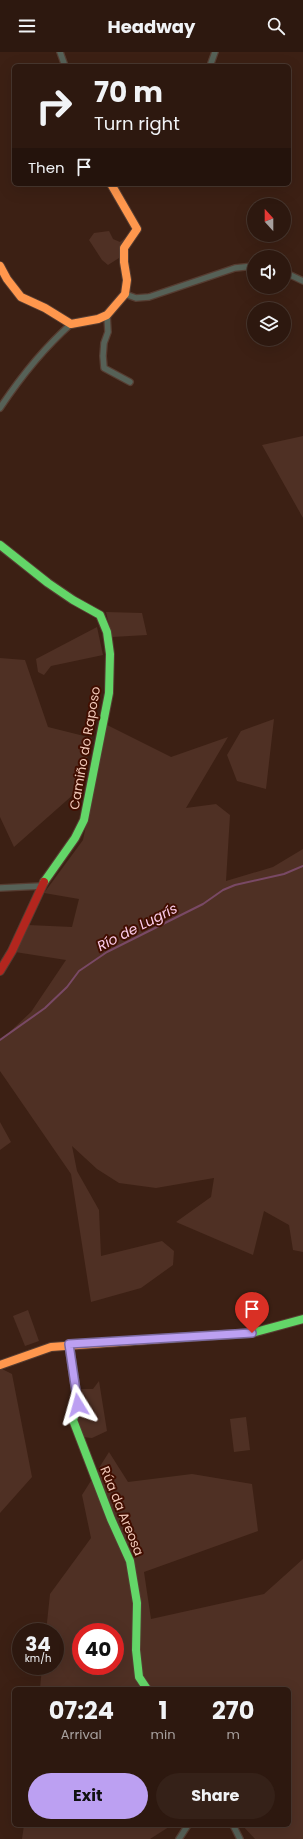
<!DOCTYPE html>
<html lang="en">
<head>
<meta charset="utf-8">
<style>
	:root { --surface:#2d180f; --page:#352118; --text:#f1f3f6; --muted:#a7a09e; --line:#48372f; --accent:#bca0f2 }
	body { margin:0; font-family:Poppins,sans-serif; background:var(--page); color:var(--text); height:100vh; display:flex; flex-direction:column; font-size:15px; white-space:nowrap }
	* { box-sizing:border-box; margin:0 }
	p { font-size:13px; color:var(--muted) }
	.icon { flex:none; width:22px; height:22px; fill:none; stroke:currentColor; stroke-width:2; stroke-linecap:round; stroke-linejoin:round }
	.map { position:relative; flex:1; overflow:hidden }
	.panel { position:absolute; left:12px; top:1635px; width:279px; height:140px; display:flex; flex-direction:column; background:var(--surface); border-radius:6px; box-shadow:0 4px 16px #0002,0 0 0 1px var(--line) }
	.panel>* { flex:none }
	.top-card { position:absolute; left:12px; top:12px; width:279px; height:122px; border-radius:6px; box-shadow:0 4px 16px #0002,0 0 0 1px var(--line); background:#2d180f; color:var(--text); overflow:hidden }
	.needle { width:26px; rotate:339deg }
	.tools { position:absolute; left:247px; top:146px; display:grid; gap:8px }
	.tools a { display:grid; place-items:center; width:44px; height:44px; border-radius:50%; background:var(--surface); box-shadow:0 4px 16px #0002,0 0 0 1px var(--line); font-size:20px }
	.speed { position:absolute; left:12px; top:1571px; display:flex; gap:8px; font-size:20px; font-weight:700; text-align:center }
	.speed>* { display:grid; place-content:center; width:52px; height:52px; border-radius:50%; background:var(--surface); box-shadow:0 4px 16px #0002,0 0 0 1px var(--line); line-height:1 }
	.speed small { font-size:10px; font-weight:400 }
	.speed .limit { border:6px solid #d22; background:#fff; color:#111 }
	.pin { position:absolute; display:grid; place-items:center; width:34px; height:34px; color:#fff; margin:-41px -17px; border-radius:50% 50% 50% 0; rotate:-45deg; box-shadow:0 0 4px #0007 }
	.pin .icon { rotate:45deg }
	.me { position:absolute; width:44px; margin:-22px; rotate:352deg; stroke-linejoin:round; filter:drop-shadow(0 0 3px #0008) }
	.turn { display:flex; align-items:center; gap:14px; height:84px; padding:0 16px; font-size:18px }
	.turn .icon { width:52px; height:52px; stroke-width:2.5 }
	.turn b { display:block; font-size:28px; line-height:34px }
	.then { display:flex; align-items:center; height:38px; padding:0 16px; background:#0003; gap:8px; font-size:15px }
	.eta { display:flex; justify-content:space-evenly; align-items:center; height:68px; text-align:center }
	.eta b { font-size:24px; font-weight:700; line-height:28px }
	.action { display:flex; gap:8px; margin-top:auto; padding:8px 16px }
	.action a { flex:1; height:46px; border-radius:24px; background:var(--accent); color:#111; font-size:16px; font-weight:700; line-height:46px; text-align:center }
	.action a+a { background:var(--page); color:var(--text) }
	header { display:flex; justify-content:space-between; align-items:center; height:52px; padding:0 16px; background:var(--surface); font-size:18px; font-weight:700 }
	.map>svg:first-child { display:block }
	.green { fill:#4f3024; fill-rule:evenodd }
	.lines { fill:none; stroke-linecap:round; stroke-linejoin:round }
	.stream { stroke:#794965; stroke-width:2 }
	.street-casing { stroke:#563d32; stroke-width:8 }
	.fast-casing { stroke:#563d32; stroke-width:10 }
	.slow-casing { stroke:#563d32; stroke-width:10 }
	.jam-casing { stroke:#563d32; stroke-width:10 }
	.street { stroke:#566157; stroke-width:5.5 }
	.fast { stroke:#63d668; stroke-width:8 }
	.slow { stroke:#ff974d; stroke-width:8 }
	.jam { stroke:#b3261e; stroke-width:8 }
	.route-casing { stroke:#7a689d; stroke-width:10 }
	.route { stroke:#bca0f2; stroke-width:7 }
	.labels { text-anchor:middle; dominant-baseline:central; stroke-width:4; stroke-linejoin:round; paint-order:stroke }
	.street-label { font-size:13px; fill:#f1c8b8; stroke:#410e00 }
	.water-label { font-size:14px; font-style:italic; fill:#fdccea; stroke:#410e00 }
</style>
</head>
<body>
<header><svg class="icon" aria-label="menu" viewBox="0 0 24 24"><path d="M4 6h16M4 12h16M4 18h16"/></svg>Headway<svg class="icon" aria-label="search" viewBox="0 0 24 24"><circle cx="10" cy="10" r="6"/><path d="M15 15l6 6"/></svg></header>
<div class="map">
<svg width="303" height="1787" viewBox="0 0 303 1787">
	<rect width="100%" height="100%" fill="#3c2014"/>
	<!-- green -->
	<path class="green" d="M109,179L113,187L120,190L125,186L126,188L121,193L119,206L108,213L102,208L89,188L94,181Z
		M303,384V466L262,393Z
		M106,560L142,561L147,583L112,585Z
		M97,575L103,603L51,614L44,623L38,620L36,607Z
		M0,606L25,608L48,675L92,686L85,715L83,734L14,795L0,765Z
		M274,667L266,737L237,729L227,703L241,679Z
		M107,673L171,705L228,685L186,756L216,752L230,763L226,829L273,815L303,797V1200L293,1198L289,1173L264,1159L253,1203L176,1170L211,1145L214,1126L156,1136L119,1131L97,1117L72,1094L77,1119L99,1158L101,1204L162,1189L174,1199L173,1213L141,1236L91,1250L71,1122L0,1019V989L31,960L66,908L15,900L28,873L72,875L79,847L44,841L83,788Z
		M0,1070L11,1090L0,1098Z
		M28,1258L39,1289L25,1294L13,1264Z
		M0,1316L12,1322L32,1425L0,1461Z
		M99,1329L107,1379L92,1386L82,1385L77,1368L79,1337H93Z
		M246,1365L250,1398L234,1400L230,1367Z
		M109,1400L128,1430L192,1422L252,1432L258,1479L144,1520L151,1567L264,1542L303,1507V1787H255L242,1773H289V1637H40L42,1614H55V1580H46L50,1542L91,1486L82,1443ZM81,1580H115V1614H81Z
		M24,1773H172L150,1787H22Z"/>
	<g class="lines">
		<!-- stream -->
		<path class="stream" d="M0,988L45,956L67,935L79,919L107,900L203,852L223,838L235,833L284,822L303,814"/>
		<defs>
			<path id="street" d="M60,0L65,14
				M210,14L215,0
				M284,220L303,229
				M125,242L136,246L149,245L235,216L254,214
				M107,263L108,280L104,291L103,304L104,316L130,330
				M0,356C20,326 44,296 71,272
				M0,836L42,834
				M233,1773L240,1787
				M179,1787L188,1773"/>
			<path id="fast" d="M0,493L48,531L73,548L100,563L107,580L110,602L109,641L84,768L75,786L44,830
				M161,1287L252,1281L303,1267
				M69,1292L78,1353L73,1368L111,1467L130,1509L137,1551L136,1598L139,1625L147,1637"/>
			<path id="slow" d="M0,214L7,227L21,245L45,256L71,272L98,267L107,263L125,242L127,228L124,210V196L137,177L111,132
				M0,1313L51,1295L161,1287"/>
			<path id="jam" d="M0,919L12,899L44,830"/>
		</defs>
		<!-- street casing -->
		<use href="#street" class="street-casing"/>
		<!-- fast casing -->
		<use href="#fast" class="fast-casing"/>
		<!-- slow casing -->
		<use href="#slow" class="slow-casing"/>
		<!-- jam casing -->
		<use href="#jam" class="jam-casing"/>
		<!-- street -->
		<use href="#street" class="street"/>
		<!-- fast -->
		<use href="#fast" class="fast"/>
		<!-- slow -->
		<use href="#slow" class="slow"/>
		<!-- jam -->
		<use href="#jam" class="jam"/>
	</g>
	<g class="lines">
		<defs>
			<path id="route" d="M78,1353L69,1292L252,1281"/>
		</defs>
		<!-- route casing -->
		<use href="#route" class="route-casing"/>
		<!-- route -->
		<use href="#route" class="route"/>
	</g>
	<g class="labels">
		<!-- street labels -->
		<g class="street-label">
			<text transform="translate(85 696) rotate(-80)">Camiño do Raposo</text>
			<text transform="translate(122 1459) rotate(68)">Rúa da Areosa</text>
		</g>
		<!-- water labels -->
		<g class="water-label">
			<text transform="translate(137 875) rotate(-27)">Río de Lugrís</text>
		</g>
	</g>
</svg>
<div class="tools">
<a><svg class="needle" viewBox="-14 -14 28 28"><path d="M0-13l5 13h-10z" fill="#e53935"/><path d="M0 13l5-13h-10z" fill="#a7a09e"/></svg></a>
<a><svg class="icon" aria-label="sound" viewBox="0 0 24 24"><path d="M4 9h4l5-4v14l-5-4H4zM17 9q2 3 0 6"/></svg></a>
<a><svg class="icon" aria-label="layers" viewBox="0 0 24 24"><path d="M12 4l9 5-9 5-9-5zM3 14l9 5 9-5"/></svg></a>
</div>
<div class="speed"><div>34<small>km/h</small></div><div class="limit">40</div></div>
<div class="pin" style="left:252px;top:1281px;background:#d93025"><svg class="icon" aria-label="arrive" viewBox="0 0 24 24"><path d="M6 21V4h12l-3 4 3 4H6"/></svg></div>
<svg class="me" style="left:78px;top:1353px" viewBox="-20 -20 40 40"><path d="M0-17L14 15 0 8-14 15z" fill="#bca0f2" stroke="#fff" stroke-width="4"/></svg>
<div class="top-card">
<div class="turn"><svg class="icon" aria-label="right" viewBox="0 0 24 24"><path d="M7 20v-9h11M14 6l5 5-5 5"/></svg><div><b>70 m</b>Turn right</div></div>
<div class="then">Then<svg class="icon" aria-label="arrive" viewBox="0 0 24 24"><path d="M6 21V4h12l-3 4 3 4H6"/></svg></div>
</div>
<section class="panel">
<div class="eta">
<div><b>07:24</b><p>Arrival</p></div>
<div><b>1</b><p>min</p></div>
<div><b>270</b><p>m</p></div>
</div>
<div class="action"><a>Exit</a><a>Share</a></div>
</section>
</div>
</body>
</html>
